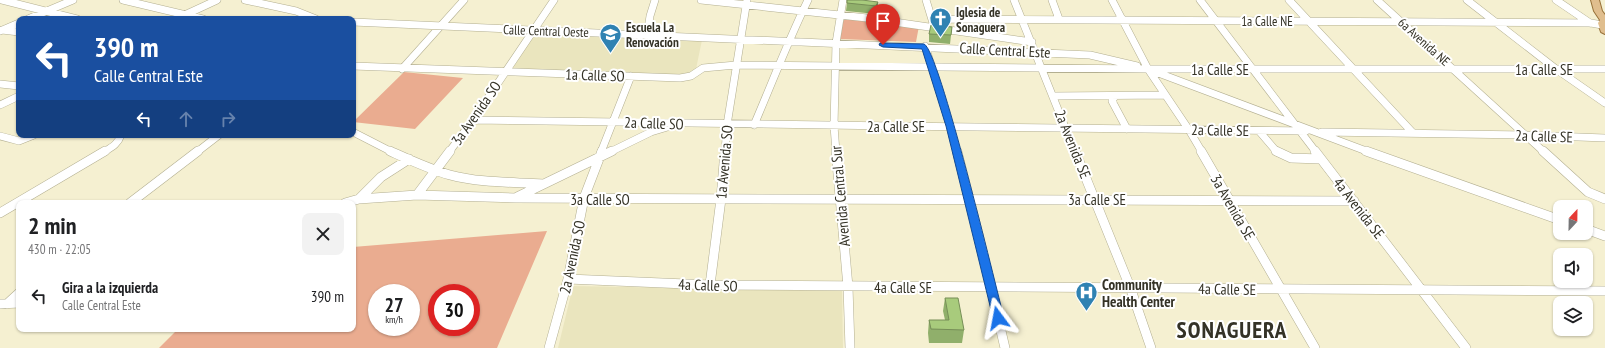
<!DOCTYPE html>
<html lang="es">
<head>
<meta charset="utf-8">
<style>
	:root { --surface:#fff; --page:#f2f2f2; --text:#202124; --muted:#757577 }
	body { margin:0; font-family:"PT Sans Narrow",sans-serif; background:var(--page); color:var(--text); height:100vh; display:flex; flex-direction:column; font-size:15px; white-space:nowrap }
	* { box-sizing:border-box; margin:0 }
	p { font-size:13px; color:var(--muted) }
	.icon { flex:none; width:22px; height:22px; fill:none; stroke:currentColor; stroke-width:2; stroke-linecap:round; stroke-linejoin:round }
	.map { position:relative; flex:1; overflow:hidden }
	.drawer { position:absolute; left:16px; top:200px; width:340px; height:132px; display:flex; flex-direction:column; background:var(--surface); border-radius:8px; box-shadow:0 1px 3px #0004 }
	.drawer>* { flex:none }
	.banner { position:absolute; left:16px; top:16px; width:340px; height:122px; border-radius:8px; box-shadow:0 1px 3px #0004; background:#1a4fa0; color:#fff; overflow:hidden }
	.needle { width:26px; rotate:22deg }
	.buttons { position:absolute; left:1553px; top:200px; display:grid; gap:8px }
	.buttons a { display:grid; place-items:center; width:40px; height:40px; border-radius:8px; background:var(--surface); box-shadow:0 1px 3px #0004; font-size:20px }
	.speed { position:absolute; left:368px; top:284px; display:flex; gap:8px; font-size:20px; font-weight:700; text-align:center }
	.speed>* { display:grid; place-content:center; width:52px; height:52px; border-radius:50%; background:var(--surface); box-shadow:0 1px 3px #0004; line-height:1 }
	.speed small { font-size:10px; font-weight:400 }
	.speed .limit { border:6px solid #d22; background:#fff; color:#111 }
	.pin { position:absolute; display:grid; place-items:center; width:34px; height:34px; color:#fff; margin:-41px -17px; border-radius:50% 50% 50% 0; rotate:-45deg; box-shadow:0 0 4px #0007 }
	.pin .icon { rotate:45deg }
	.me { position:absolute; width:44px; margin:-22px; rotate:347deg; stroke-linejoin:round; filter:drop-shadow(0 0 3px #0008) }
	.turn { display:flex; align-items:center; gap:14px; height:84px; padding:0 12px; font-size:18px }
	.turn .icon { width:52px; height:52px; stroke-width:2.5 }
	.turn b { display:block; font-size:28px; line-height:34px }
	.lanes { display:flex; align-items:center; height:38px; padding:0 12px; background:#0003; justify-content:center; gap:20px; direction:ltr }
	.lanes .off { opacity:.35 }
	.round { display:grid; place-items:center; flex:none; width:42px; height:42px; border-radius:8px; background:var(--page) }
	.overview { display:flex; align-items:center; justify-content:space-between; height:68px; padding:0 12px }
	h1 { font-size:24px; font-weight:700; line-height:30px }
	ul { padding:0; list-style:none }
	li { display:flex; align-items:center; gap:12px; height:56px; padding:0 12px }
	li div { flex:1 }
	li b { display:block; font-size:15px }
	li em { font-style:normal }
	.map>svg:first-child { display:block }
	.built { fill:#eae5be }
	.green { fill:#eaac90; fill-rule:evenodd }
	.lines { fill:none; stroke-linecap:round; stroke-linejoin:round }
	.minor-far1-casing { stroke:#b3af91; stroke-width:8 }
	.minor-casing { stroke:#b3af91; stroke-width:10 }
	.major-casing { stroke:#977139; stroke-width:2 }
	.minor-far1 { stroke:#fff; stroke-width:7 }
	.minor { stroke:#fff; stroke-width:9 }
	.major { fill:#e0be8e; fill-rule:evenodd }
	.wall { fill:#90af6b }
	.shaded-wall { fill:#768e57 }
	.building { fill:#a8cb7c; stroke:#768e57 }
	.route { fill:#1a73e8; stroke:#114b97 }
	.labels { text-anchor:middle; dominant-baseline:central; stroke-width:4; stroke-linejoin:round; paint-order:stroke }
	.far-poi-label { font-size:13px; font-weight:bold; fill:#343226; stroke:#fff; text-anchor:start }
	.far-street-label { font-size:13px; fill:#343226; stroke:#fff }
	.street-label { font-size:15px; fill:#343226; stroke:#fff }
	.poi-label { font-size:15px; font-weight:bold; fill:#343226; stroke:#fff; text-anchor:start }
	.near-district-label { font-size:23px; font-weight:bold; letter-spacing:1px; fill:#343226; stroke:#fff }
</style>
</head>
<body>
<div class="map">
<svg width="1605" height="348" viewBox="0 0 1605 348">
	<rect width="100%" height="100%" fill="#f5f0d1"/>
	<!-- built -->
	<path class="built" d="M535,34L702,40L696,69L690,73L678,75L512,69Z
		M573,286L842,291L843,348H558Z"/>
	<!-- green -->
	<path class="green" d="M844,17L919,26L916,42L840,39Z
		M404,72L463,78L415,129L353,122Z
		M547,231L497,348H159L178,329H353V247ZM377,293H411V327H377ZM437,293H471V327H437Z"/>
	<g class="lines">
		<defs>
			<path id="minor-far1" d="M2,0L77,19
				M123,0L203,19
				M245,0L296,11L316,19
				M701,0L867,18L1032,42
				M926,0L933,23
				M1014,0L1075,152
				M1052,0L1059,19
				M1112,0L1148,69L1189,130L1202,152
				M1200,0L1316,152
				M1289,0L1413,133
				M1377,0L1544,152
				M1467,0L1556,69L1605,103
				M1556,0L1590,23
				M28,19L73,0
				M176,19L217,0
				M932,19L1591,23L1602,25
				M353,22L1090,55L1137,66
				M2,30L19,32
				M0,31L19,23
				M647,35L650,16L655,0
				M925,46L940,92L957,152
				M353,66L680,78L691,76L703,68L736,65L1148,69H1605
				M402,69L464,0
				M1153,71L1369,152
				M0,84L19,86
				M1054,96L1165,95
				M1115,96L1112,101L1127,129
				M0,105L19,96
				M473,120C751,125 1028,127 1306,131
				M754,125C772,83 788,41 808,0
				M1259,131L1277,152
				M353,132L392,152
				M1322,132L1526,135L1605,138
				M0,136L19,141L34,135
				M104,152C112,147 118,144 121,135
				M197,152L219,135
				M449,152L473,120L554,0
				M601,152L631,76
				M610,152L651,132L671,126
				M725,152L727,125L747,0
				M836,152L834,126L836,43L843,0"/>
			<path id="minor" d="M390,151C410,160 429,169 450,175C480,183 512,182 543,184
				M836,151L848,287L850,348
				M957,151L979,237L1005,348
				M1075,151L1130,287L1151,348
				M1201,151L1315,348
				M1276,151L1291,158L1321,159
				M1315,151L1466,348
				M1366,151L1560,220
				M1543,151L1588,192L1605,199
				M417,195L450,151
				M517,197L612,151
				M359,199L417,195L515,198L1354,201
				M130,203L198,151
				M345,203L359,199L381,177L409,159
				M0,213L105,151
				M1586,229L1605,236
				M568,279L710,285L1605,291
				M710,285L721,199L725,151
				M0,304L19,303
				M7,304L19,293
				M549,348L568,279L584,198L602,151"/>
			<path id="major" d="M1591,0H1599L1602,11L1605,15V34L1601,32L1598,23L1600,20L1594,11Z"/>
		</defs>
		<!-- minor-far1 casing -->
		<use href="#minor-far1" class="minor-far1-casing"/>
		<!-- minor casing -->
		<use href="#minor" class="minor-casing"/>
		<!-- major casing -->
		<use href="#major" class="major-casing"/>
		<!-- minor-far1 -->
		<use href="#minor-far1" class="minor-far1"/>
		<!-- minor -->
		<use href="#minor" class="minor"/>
		<!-- major -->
		<use href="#major" class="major"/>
	</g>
	<!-- wall -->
	<path class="wall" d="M878,2L877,10L876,14L846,11L847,3Z
		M952,27L950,44L929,42V34Z
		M945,298L964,330L962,343H929L928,333L929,320H945L943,311Z"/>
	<!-- shaded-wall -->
	<path class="shaded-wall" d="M878,2L877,10L876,14V6Z"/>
	<!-- building -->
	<path class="building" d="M847,0H862L878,2L876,6L847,3Z
		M931,25L952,27L951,35L929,34Z
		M945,298H958L964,330L931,329L929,320H949Z"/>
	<!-- route -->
	<path class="route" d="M880,43L924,44C939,49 996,287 1004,318L1002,321H994L993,318L946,126L922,49L883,47L879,45Z"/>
	<!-- icons -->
	<defs>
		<symbol id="church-pin" viewBox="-11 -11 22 30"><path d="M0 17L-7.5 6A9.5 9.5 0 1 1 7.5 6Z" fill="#2f82b2" stroke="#fff"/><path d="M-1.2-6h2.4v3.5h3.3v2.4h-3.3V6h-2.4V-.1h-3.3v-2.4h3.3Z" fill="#fff"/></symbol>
		<symbol id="school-pin" viewBox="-11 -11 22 30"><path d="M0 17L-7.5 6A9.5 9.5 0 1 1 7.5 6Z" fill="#2f82b2" stroke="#fff"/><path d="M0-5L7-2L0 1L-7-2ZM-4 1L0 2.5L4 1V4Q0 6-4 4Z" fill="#fff"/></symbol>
		<symbol id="hospital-pin" viewBox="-11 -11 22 30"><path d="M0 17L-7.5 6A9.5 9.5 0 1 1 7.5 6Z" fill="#2f82b2" stroke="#fff"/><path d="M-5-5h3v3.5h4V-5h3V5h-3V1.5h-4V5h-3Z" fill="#fff"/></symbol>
	</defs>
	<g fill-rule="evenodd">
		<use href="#church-pin" x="928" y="6" width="25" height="34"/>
		<use href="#school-pin" x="598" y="22" width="25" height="34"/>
		<use href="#hospital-pin" x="1074" y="280" width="25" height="34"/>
	</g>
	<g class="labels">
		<!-- far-poi labels -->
		<g class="far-poi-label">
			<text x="956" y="12">Iglesia de<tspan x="956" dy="15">Sonaguera</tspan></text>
			<text x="626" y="27">Escuela La<tspan x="626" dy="15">Renovación</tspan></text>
		</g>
		<!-- far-street labels -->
		<g class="far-street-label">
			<text x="1267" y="21">1a Calle NE</text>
			<text transform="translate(546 31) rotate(2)">Calle Central Oeste</text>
			<text transform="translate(1424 42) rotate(42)">6a Avenida NE</text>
		</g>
		<!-- street labels -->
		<g class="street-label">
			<text transform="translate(1005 50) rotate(3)">Calle Central Este</text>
			<text x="1220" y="69">1a Calle SE</text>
			<text x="1544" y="69">1a Calle SE</text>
			<text transform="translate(595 75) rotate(2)">1a Calle SO</text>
			<text transform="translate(476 113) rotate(-55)">3a Avenida SO</text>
			<text transform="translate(654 123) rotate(2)">2a Calle SO</text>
			<text x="896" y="126">2a Calle SE</text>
			<text transform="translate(1220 130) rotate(1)">2a Calle SE</text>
			<text transform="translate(1544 136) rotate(2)">2a Calle SE</text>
			<text transform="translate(1073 144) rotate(68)">2a Avenida SE</text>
			<text transform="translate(724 162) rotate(-85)">1a Avenida SO</text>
			<text transform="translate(840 196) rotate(-95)">Avenida Central Sur</text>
			<text x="600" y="199">3a Calle SO</text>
			<text x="1097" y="199">3a Calle SE</text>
			<text transform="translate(1233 207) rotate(60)">3a Avenida SE</text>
			<text transform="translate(1359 208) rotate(52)">4a Avenida SE</text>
			<text transform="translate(572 257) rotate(-78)">2a Avenida SO</text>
			<text transform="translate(708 285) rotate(2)">4a Calle SO</text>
			<text x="903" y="287">4a Calle SE</text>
			<text transform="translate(1227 289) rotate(1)">4a Calle SE</text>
		</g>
		<!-- poi labels -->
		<g class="poi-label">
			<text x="1102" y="284">Community<tspan x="1102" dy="17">Health Center</tspan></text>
		</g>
		<!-- near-district labels -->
		<g class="near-district-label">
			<text x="1232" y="329">SONAGUERA</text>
		</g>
	</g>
</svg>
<div class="buttons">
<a><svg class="needle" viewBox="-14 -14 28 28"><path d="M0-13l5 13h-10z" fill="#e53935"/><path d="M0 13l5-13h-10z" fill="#757577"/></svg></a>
<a><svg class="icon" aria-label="sound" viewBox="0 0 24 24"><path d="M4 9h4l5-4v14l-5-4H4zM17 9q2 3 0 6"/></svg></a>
<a><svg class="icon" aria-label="layers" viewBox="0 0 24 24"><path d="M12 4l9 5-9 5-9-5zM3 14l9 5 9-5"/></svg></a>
</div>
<div class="speed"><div>27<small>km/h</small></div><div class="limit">30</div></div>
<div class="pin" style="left:883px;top:45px;background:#d93025"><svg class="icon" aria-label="arrive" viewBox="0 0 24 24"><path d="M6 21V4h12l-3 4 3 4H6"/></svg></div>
<svg class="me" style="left:998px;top:318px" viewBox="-20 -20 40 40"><path d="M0-17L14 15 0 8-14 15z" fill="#1a73e8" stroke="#fff" stroke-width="4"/></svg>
<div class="banner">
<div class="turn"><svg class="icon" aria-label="left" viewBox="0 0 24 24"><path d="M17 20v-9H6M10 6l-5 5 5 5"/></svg><div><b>390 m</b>Calle Central Este</div></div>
<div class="lanes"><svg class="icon" aria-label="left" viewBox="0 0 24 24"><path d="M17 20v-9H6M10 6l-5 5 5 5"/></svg><svg class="icon off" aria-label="ahead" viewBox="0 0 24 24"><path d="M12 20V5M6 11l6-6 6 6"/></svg><svg class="icon off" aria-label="right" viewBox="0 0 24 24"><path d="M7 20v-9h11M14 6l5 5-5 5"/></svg></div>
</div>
<section class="drawer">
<div class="overview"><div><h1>2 min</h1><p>430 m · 22:05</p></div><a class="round"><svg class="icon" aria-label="close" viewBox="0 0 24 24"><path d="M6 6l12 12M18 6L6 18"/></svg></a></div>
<ul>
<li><svg class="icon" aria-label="left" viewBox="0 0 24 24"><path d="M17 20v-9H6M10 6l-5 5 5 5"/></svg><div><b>Gira a la izquierda</b><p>Calle Central Este</p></div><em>390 m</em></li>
</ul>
</section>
</div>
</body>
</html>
